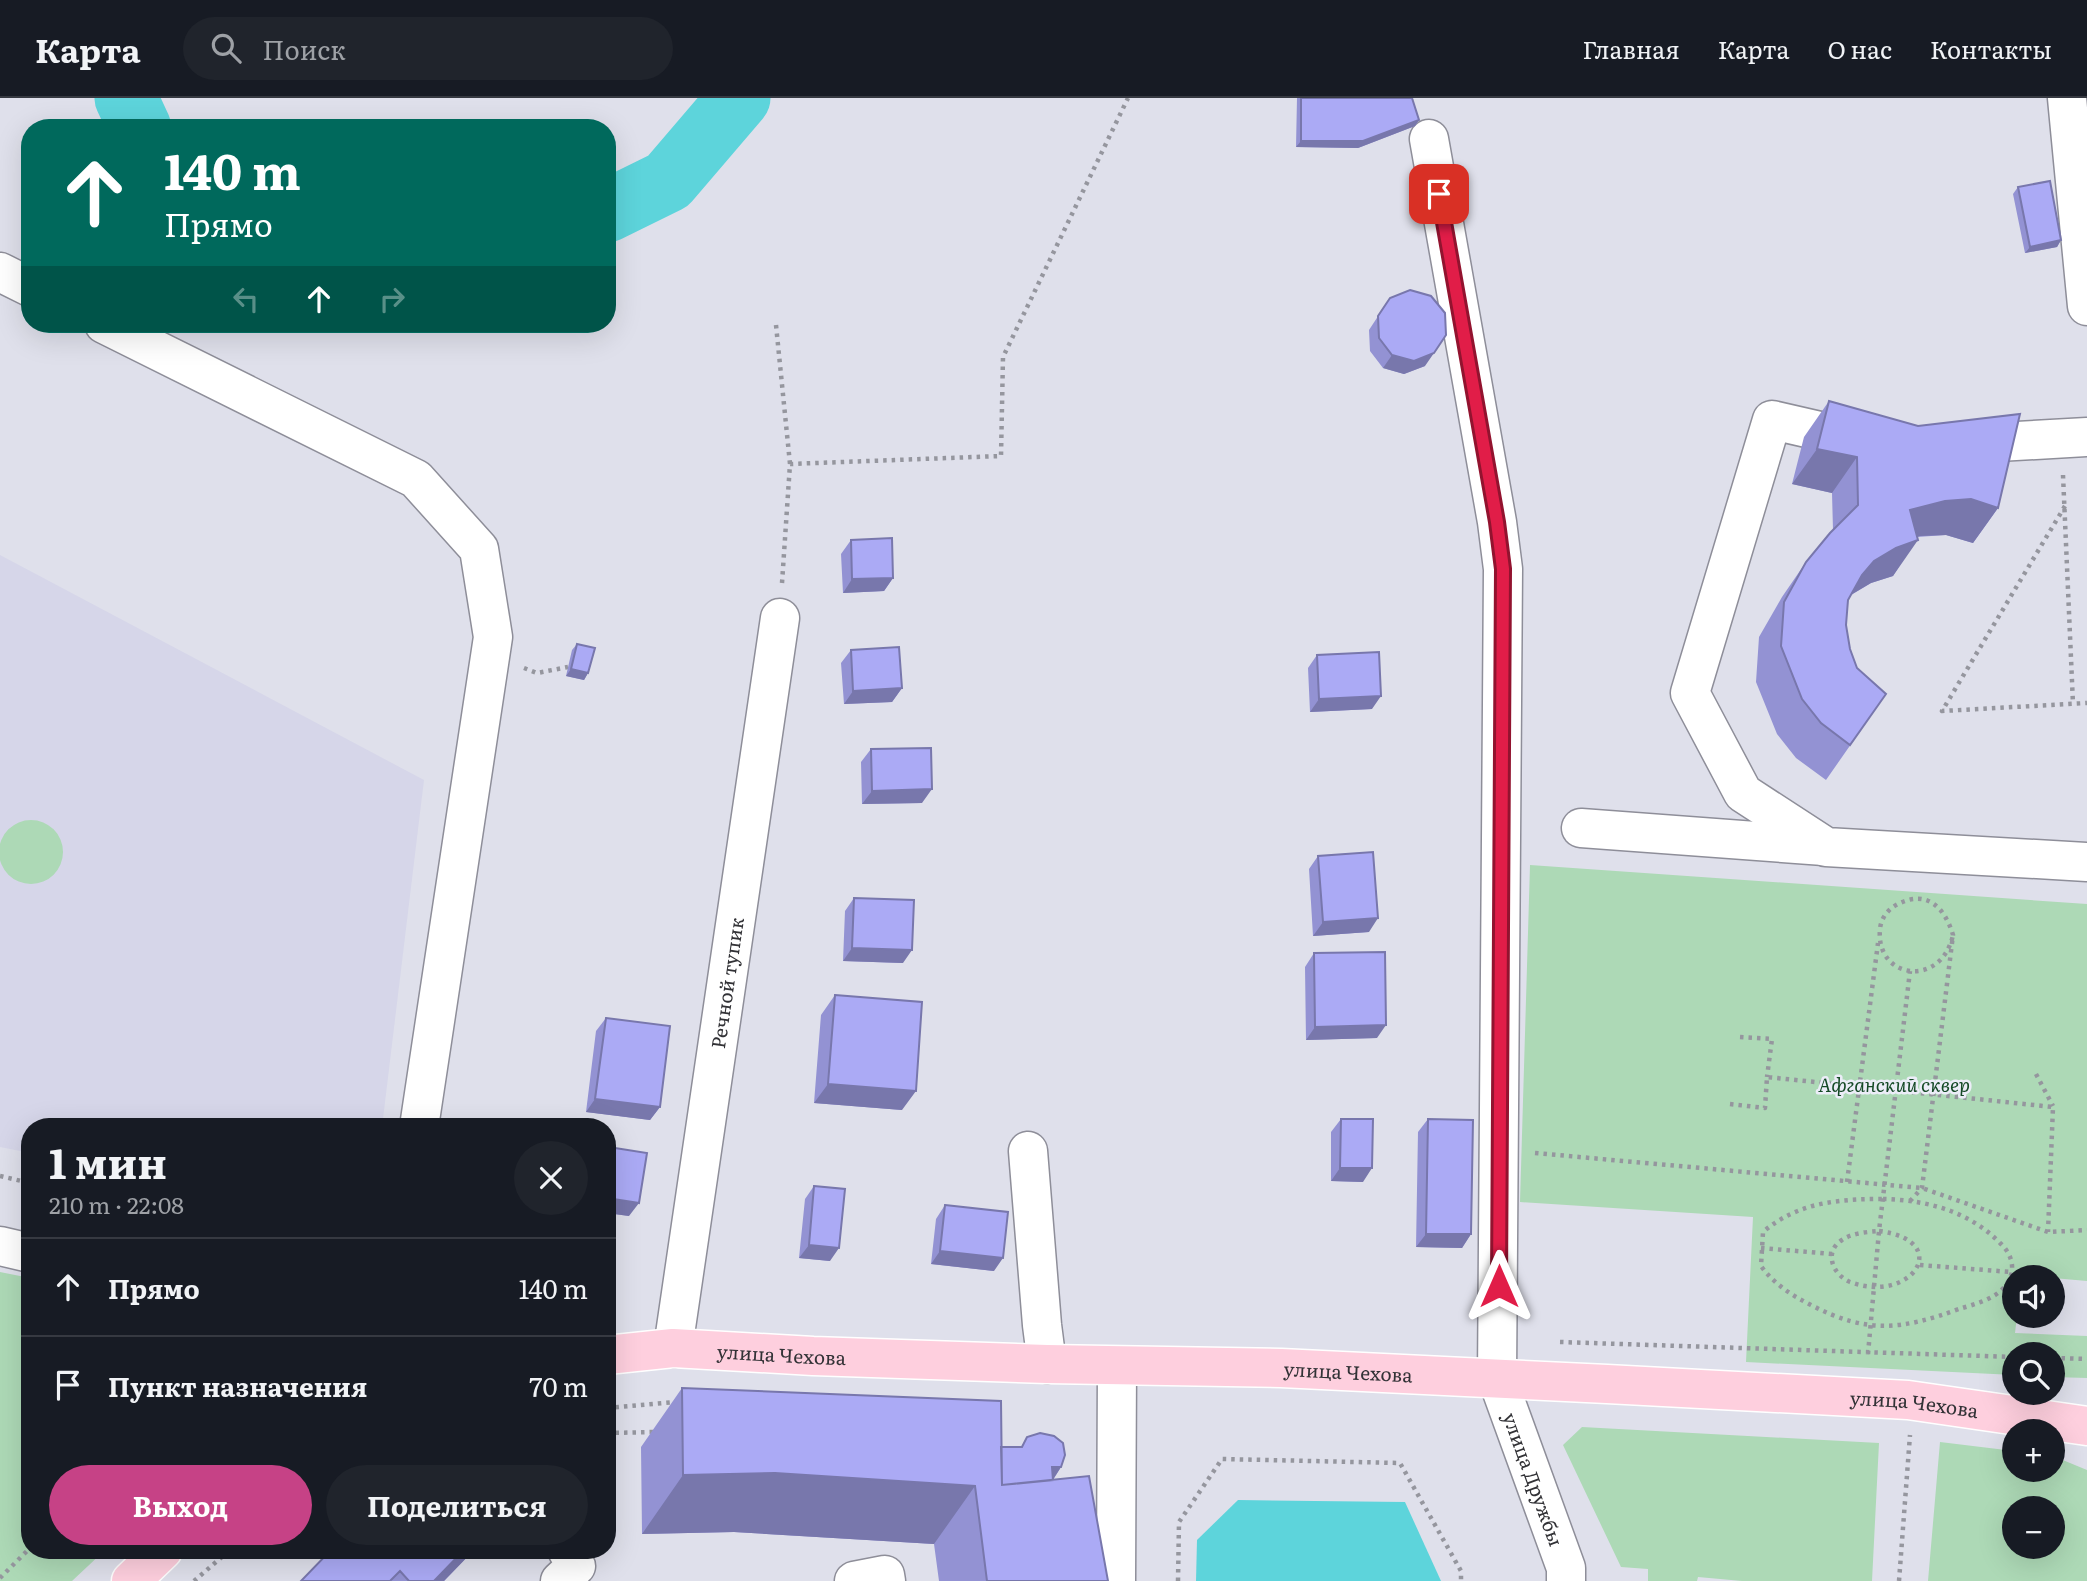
<!DOCTYPE html>
<html lang="ru">
<head>
<meta charset="utf-8">
<style>
	:root { --surface:#171b24; --page:#20242c; --text:#f1f3f6; --muted:#9ea1a6; --line:#363941; --accent:#c64286 }
	body { margin:0; font-family:Literata,serif; background:var(--page); color:var(--text); height:100vh; display:flex; flex-direction:column; font-size:26px; white-space:nowrap }
	* { box-sizing:border-box; margin:0 }
	p { font-size:23px; color:var(--muted) }
	.icon { flex:none; width:38px; height:38px; fill:none; stroke:currentColor; stroke-width:2; stroke-linecap:round; stroke-linejoin:round }
	.map { position:relative; flex:1; overflow:hidden }
	.side { position:absolute; left:21px; top:1020px; width:595px; height:441px; display:flex; flex-direction:column; background:var(--surface); border-radius:28px; box-shadow:0 7px 28px #0002 }
	.side>* { flex:none }
	.hud { position:absolute; left:21px; top:21px; width:595px; height:214px; border-radius:28px; box-shadow:0 7px 28px #0002; background:#00695c; color:#fff; overflow:hidden }
	.fabs { position:absolute; left:2002px; top:1167px; display:grid; gap:14px }
	.fabs a { display:grid; place-items:center; width:63px; height:63px; border-radius:50%; background:var(--surface); box-shadow:0 7px 28px #0002; font-size:35px }
	.pin { position:absolute; display:grid; place-items:center; width:60px; height:60px; color:#fff; margin:-30px; border-radius:14px; box-shadow:0 4px 10px #0006 }
	.me { position:absolute; width:77px; margin:-38px; rotate:0deg; stroke-linejoin:round; filter:drop-shadow(0 0 5px #0008) }
	.turn { display:flex; align-items:center; gap:24px; height:147px; padding:0 28px; font-size:32px }
	.turn .icon { width:91px; height:91px; stroke-width:2.5 }
	.turn b { display:block; font-size:49px; line-height:60px }
	.lanes { display:flex; align-items:center; height:66px; padding:0 28px; background:#0003; justify-content:center; gap:35px; direction:ltr }
	.lanes .off { opacity:.35 }
	.round { display:grid; place-items:center; flex:none; width:74px; height:74px; border-radius:37px; background:var(--page) }
	.overview { display:flex; align-items:center; justify-content:space-between; height:119px; padding:0 28px }
	h1 { font-size:42px; font-weight:700; line-height:52px }
	.action { display:flex; gap:14px; margin-top:auto; padding:14px 28px }
	.action a { flex:1; height:80px; border-radius:42px; background:var(--accent); color:#fff; font-size:28px; font-weight:700; line-height:80px; text-align:center }
	.action a+a { background:var(--page); color:var(--text) }
	ul { padding:0; list-style:none }
	li { display:flex; align-items:center; gap:21px; height:98px; padding:0 28px; border-top:2px solid var(--line) }
	li div { flex:1 }
	li b { display:block; font-size:26px }
	li em { font-style:normal }
	header { display:flex; align-items:center; gap:42px; box-sizing:border-box; height:98px; padding:0 35px; background:var(--surface); border-bottom:2px solid var(--line) }
	header strong { font-size:33px }
	nav { display:flex; gap:38px; margin-inline-start:auto; font-size:24px }
	.search { width:490px; height:63px; background:var(--page); display:flex; align-items:center; gap:18px; box-sizing:border-box; padding:0 24px; border-radius:38px; color:var(--muted); font-size:26px }
	.map>svg:first-child { display:block }
	.built { fill:#d6d6e9 }
	.green { fill:#add9b6; fill-rule:evenodd }
	.water { fill:#5dd4db }
	.lines { fill:none; stroke-linecap:round; stroke-linejoin:round }
	.river { stroke:#5dd4db; stroke-width:63 }
	.minor-casing { stroke:#8e8e99; stroke-width:41 }
	.major-casing { stroke:#fff; stroke-width:41 }
	.path { stroke:#95969e; stroke-width:4.5; stroke-dasharray:3.5 5; stroke-linecap:butt }
	.minor { stroke:#fff; stroke-width:38 }
	.major { stroke:#fecfde; stroke-width:38 }
	.wall { fill:#9392d3 }
	.shaded-wall { fill:#7877ac }
	.building { fill:#abaaf5; stroke:#7877ac; stroke-width:2 }
	.route-casing { stroke:#92132f; stroke-width:18 }
	.route { stroke:#e11d48; stroke-width:12 }
	.labels { text-anchor:middle; dominant-baseline:central; stroke-width:5; stroke-linejoin:round; paint-order:stroke }
	.street-label { font-size:19px; fill:#323236; stroke:#ecedf8 }
	.park-label { font-size:19px; font-style:italic; fill:#154a26; stroke:#ecedf8 }
</style>
</head>
<body>
<header>
<strong>Карта</strong>
<div class="search"><svg class="icon" aria-label="search" viewBox="0 0 24 24"><circle cx="10" cy="10" r="6"/><path d="M15 15l6 6"/></svg>Поиск</div>
<nav><a>Главная</a><a>Карта</a><a>О нас</a><a>Контакты</a></nav>
</header>
<div class="map">
<svg width="2087" height="1483" viewBox="0 0 2087 1483">
	<rect width="100%" height="100%" fill="#dfe0eb"/>
	<!-- built -->
	<path class="built" d="M0,457L424,682L382,1029H30V1055L0,1049Z"/>
	<!-- green -->
	<path class="green" d="M-1 754a32 32 0 1 1 64 0a32 32 0 1 1-64 0Z
		M1530,767L2087,806V1183L2053,1180H2014V1218H2017L2015,1235L2087,1238V1280L2053,1279V1256H2014V1277L1746,1264L1753,1119L1520,1104Z
		M0,1174L30,1180V1452L104,1453L72,1483H0Z
		M1582,1329L1879,1345L1872,1483H1742L1698,1479L1697,1483H1648V1471L1621,1469L1563,1347Z
		M1940,1344L2014,1353V1372H2053V1358L2087,1372V1483H1928ZM2014,1410H2053V1449H2014Z"/>
	<!-- water -->
	<path class="water" d="M1238,1402L1405,1404L1441,1483H1196L1197,1442Z"/>
	<g class="lines">
		<!-- river -->
		<path class="river" d="M126,0L140,30
			M607,113L668,83L739,0"/>
		<defs>
			<g id="minor">
				<path d="M2067,0L2087,208"/>
				<path id="s1" d="M1429,41L1497,424L1503,471L1497,1280L1566,1470V1483"/>
				<path d="M0,174L30,189"/>
				<path d="M104,226L416,381L479,451L493,539L419,1029"/>
				<path d="M1859,342L1772,322L1690,595L1743,695L1826,749L2087,764"/>
				<path d="M1963,346L2087,339"/>
				<path d="M1581,730L1824,748"/>
				<path d="M1028,1053L1042,1227L1047,1266"/>
				<path d="M0,1148L30,1155"/>
				<path id="s2" d="M673,1250L780,520"/>
				<path d="M560,1483L576,1468L567,1452"/>
				<path d="M854,1483L885,1477L886,1483"/>
				<path d="M1116,1483L1117,1268"/>
			</g>
			<g id="major">
				<path id="s3" d="M607,1257L673,1250L813,1258L1047,1266L1281,1270L1607,1286L1908,1302L2087,1328"/>
				<path d="M131,1483L163,1452"/>
			</g>
		</defs>
		<!-- minor casing -->
		<use href="#minor" class="minor-casing"/>
		<!-- major casing -->
		<use href="#major" class="major-casing"/>
		<!-- path -->
		<path class="path" d="M776,227L790,366
			M2063,377L2073,606
			M2065,408L1942,613L2087,605
			M782,485L790,366L1001,358L1003,259L1128,0
			M524,570L537,575L568,569
			M1740,939L1772,941L1767,979
			M2036,976L2053,1008
			M1730,1006L1765,1010L1767,979L2053,1009L2048,1134
			M1535,1055L1922,1090L2048,1134L2087,1132
			M0,1078L30,1085
			M1847,1084L1878,845
			M1883,1101C1926,1102 1969,1113 2000,1145C2012,1156 2017,1172 2006,1187C1996,1201 1975,1206 1959,1211C1901,1232 1867,1236 1811,1207C1791,1197 1774,1186 1761,1168L1763,1134C1798,1104 1839,1101 1883,1101Z
			M1910,1103L1922,1090L1953,837C1945,810 1927,791 1898,806C1888,811 1881,820 1880,831C1875,881 1941,891 1953,837
			M1879,1133C1955,1143 1911,1207 1850,1184C1833,1177 1823,1154 1842,1142C1852,1135 1867,1134 1879,1133Z
			M1761,1150L1832,1156
			M1920,1167L2011,1174
			M1560,1244L2014,1259
			M1868,1256L1879,1133L1910,873
			M2053,1260L2087,1261
			M607,1310L676,1304
			M607,1335L654,1334
			M0,1480L30,1450
			M194,1483L230,1452
			M1178,1483L1179,1424L1222,1361L1400,1365L1461,1473V1483
			M1899,1483L1910,1337"/>
		<!-- minor -->
		<use href="#minor" class="minor"/>
		<!-- major -->
		<use href="#major" class="major"/>
	</g>
	<!-- wall -->
	<path class="wall" d="M1297,0H1412L1419,22L1415,28L1358,50L1296,49Z
		M2018,89L2061,142L2057,149L2025,155L2013,96Z
		M1390,200L1425,268L1404,276L1383,270L1370,253L1369,232Z
		M1829,303L1998,410L1973,445L1946,437L1917,439L1893,478L1871,485L1851,497L1848,502L1846,527L1850,551L1857,570L1886,596L1826,682L1796,660L1777,636L1756,584L1759,539L1782,499L1806,464L1833,432L1832,395L1792,386L1804,339Z
		M851,442L893,480L884,493L843,495L841,456Z
		M577,546L588,575L584,582L566,578L572,552Z
		M851,552L902,590L892,604L844,606L841,565Z
		M1317,557L1372,611L1310,614L1308,570Z
		M871,651L922,705L862,706L861,664Z
		M1318,758L1369,834L1313,838L1309,771Z
		M854,800L903,865L843,863L845,813Z
		M1314,855L1377,940L1306,942L1305,869Z
		M835,897L902,1012L814,1005L821,917Z
		M606,920L660,1009L650,1022L586,1014L596,933Z
		M1341,1021L1363,1084L1331,1083V1034Z
		M1428,1021L1471,1136L1462,1150L1416,1149L1418,1034Z
		M615,1050L629,1118L607,1115V1061Z
		M814,1088L830,1163L799,1160L805,1101Z
		M945,1107L994,1173L931,1166L936,1121Z
		M682,1290L1001,1349H1021L1027,1339L1061,1369L1053,1382L1108,1483H939L934,1446L734,1434L642,1436L641,1349Z
		M474,1452L444,1483H301Z"/>
	<!-- shaded-wall -->
	<path class="shaded-wall" d="M1419,22L1415,28L1358,50L1296,49L1301,43Z
		M2061,142L2057,149L2025,155L2030,149Z
		M1434,255L1425,268L1404,276L1383,270L1392,257Z
		M1817,351L1857,359L1832,395L1792,386Z
		M1971,401L1998,410L1973,445L1946,437L1920,438L1886,447L1910,412L1945,403Z
		M1918,442L1893,478L1871,485L1849,498L1862,477L1874,463L1896,450Z
		M893,480L884,493L843,495L852,481Z
		M571,571L588,575L584,582L566,578Z
		M902,590L892,604L844,606L853,593Z
		M1381,598L1372,611L1310,614L1319,601Z
		M932,691L922,705L862,706L872,693Z
		M1378,820L1369,834L1313,838L1323,824Z
		M852,850L912,852L903,865L843,863Z
		M1386,927L1377,940L1306,942L1315,929Z
		M828,986L916,993L902,1012L814,1005Z
		M595,1001L660,1009L650,1022L586,1014Z
		M1340,1070H1372L1363,1084L1331,1083Z
		M607,1100L639,1105L629,1118L607,1115Z
		M1426,1136H1471L1462,1150L1416,1149Z
		M809,1147L839,1150L830,1163L799,1160Z
		M940,1153L1003,1160L994,1173L931,1166Z
		M1052,1369H1061L1052,1383Z
		M775,1375L975,1388L934,1446L734,1434L642,1436L683,1377Z
		M464,1452H474L444,1483H434Z"/>
	<!-- building -->
	<path class="building" d="M1301,0H1412L1419,22L1363,43H1301Z
		M2050,83L2061,142L2030,149L2018,89Z
		M1410,192L1431,198L1445,215L1446,237L1434,255L1414,263L1392,257L1379,240L1378,218L1390,200Z
		M1829,303L1918,328L2020,316L1998,410L1971,401L1945,403L1910,412L1918,442L1896,450L1874,463L1862,477L1848,502L1846,527L1850,551L1857,570L1886,596L1850,647L1821,625L1802,601L1781,548L1784,504L1806,464L1830,435L1858,407L1857,359L1817,351Z
		M892,440L893,480L852,481L851,442Z
		M577,546L595,550L588,575L571,571Z
		M899,549L902,590L853,593L851,552Z
		M1379,554L1381,598L1319,601L1317,557Z
		M931,650L932,691L872,693L871,651Z
		M1373,754L1378,820L1323,824L1318,758Z
		M854,800L914,802L912,852L852,850Z
		M1385,854L1386,927L1315,929L1314,855Z
		M835,897L922,904L916,993L828,986Z
		M606,920L670,928L660,1009L595,1001Z
		M1341,1021H1373L1372,1070H1340Z
		M1428,1021L1473,1022L1471,1136H1426Z
		M615,1050L647,1055L639,1105L607,1100V1092Z
		M814,1088L845,1091L839,1150L809,1147Z
		M945,1107L1008,1114L1003,1160L940,1153Z
		M682,1290L1001,1303L1002,1387L1089,1378L1108,1483H987L975,1388L775,1375L683,1377Z
		M1040,1335L1054,1338L1063,1345L1065,1357L1061,1369H1052L1053,1382L1002,1387L1001,1349H1022L1027,1339Z
		M331,1452H464L434,1483H409L400,1473L390,1483H301Z"/>
	<g class="lines">
		<defs>
			<path id="route" d="M1439,96L1497,424L1503,471L1499,1188"/>
		</defs>
		<!-- route casing -->
		<use href="#route" class="route-casing"/>
		<!-- route -->
		<use href="#route" class="route"/>
	</g>
	<g class="labels">
		<!-- street labels -->
		<g class="street-label">
			<text stroke="none"><textPath href="#s2" startOffset="369">Речной тупик</textPath></text>
			<text stroke="none"><textPath href="#s3" startOffset="175">улица Чехова</textPath></text>
			<text stroke="none"><textPath href="#s3" startOffset="742">улица Чехова</textPath></text>
			<text stroke="none"><textPath href="#s3" startOffset="1309">улица Чехова</textPath></text>
			<text stroke="none"><textPath href="#s1" startOffset="1353">улица Дружбы</textPath></text>
		</g>
		<!-- park labels -->
		<g class="park-label">
			<text x="1894" y="986">Афганский сквер</text>
		</g>
	</g>
</svg>
<div class="fabs">
<a><svg class="icon" aria-label="sound" viewBox="0 0 24 24"><path d="M4 9h4l5-4v14l-5-4H4zM17 9q2 3 0 6"/></svg></a>
<a><svg class="icon" aria-label="search" viewBox="0 0 24 24"><circle cx="10" cy="10" r="6"/><path d="M15 15l6 6"/></svg></a>
<a>+</a>
<a>−</a>
</div>
<div class="pin" style="left:1439px;top:96px;background:#d93025"><svg class="icon" aria-label="arrive" viewBox="0 0 24 24"><path d="M6 21V4h12l-3 4 3 4H6"/></svg></div>
<svg class="me" style="left:1499px;top:1188px" viewBox="-20 -20 40 40"><path d="M0-17L14 15 0 8-14 15z" fill="#e11d48" stroke="#fff" stroke-width="4"/></svg>
<div class="hud">
<div class="turn"><svg class="icon" aria-label="ahead" viewBox="0 0 24 24"><path d="M12 20V5M6 11l6-6 6 6"/></svg><div><b>140 m</b>Прямо</div></div>
<div class="lanes"><svg class="icon off" aria-label="left" viewBox="0 0 24 24"><path d="M17 20v-9H6M10 6l-5 5 5 5"/></svg><svg class="icon" aria-label="ahead" viewBox="0 0 24 24"><path d="M12 20V5M6 11l6-6 6 6"/></svg><svg class="icon off" aria-label="right" viewBox="0 0 24 24"><path d="M7 20v-9h11M14 6l5 5-5 5"/></svg></div>
</div>
<section class="side">
<div class="overview"><div><h1>1 мин</h1><p>210 m · 22:08</p></div><a class="round"><svg class="icon" aria-label="close" viewBox="0 0 24 24"><path d="M6 6l12 12M18 6L6 18"/></svg></a></div>
<ul>
<li><svg class="icon" aria-label="ahead" viewBox="0 0 24 24"><path d="M12 20V5M6 11l6-6 6 6"/></svg><div><b>Прямо</b></div><em>140 m</em></li>
<li><svg class="icon" aria-label="arrive" viewBox="0 0 24 24"><path d="M6 21V4h12l-3 4 3 4H6"/></svg><div><b>Пункт назначения</b></div><em>70 m</em></li>
</ul>
<div class="action"><a>Выход</a><a>Поделиться</a></div>
</section>
</div>
</body>
</html>
